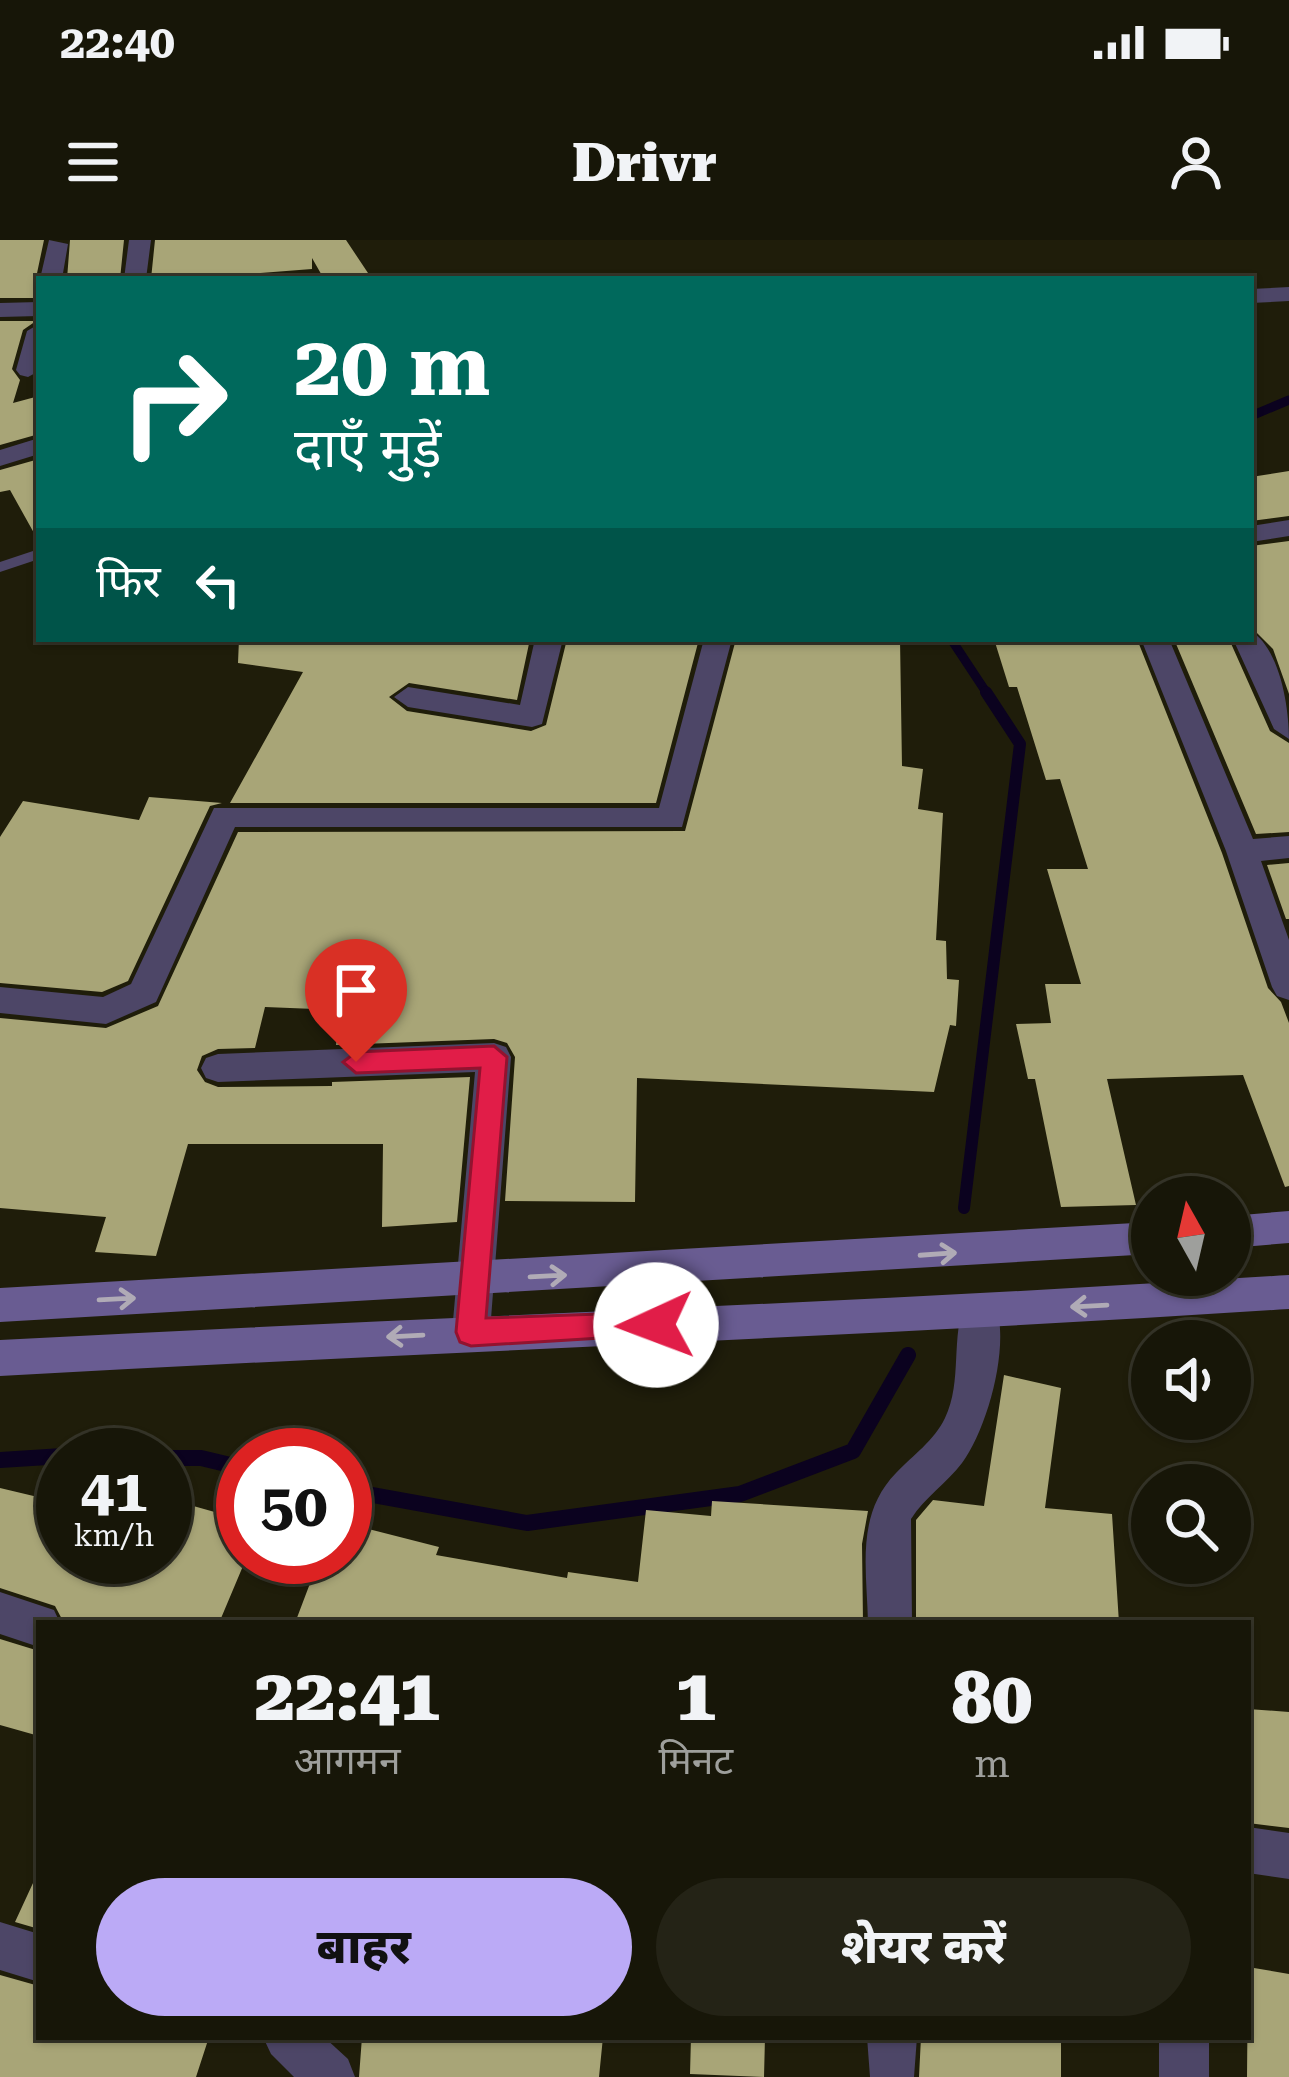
<!DOCTYPE html>
<html lang="hi">
<head>
<meta charset="utf-8">
<style>
	:root { --surface:#171608; --page:#242316; --text:#f1f3f6; --muted:#9e9f9c; --line:#363529; --accent:#bbaaf6 }
	body { margin:0; font-family:"Roboto Serif","Noto Sans Devanagari",serif; background:var(--page); color:var(--text); height:100vh; display:flex; flex-direction:column; font-size:45px; white-space:nowrap }
	* { box-sizing:border-box; margin:0 }
	p { font-size:39px; color:var(--muted) }
	.icon { flex:none; width:66px; height:66px; fill:none; stroke:currentColor; stroke-width:2; stroke-linecap:round; stroke-linejoin:round }
	.map { position:relative; flex:1; overflow:hidden }
	.side { position:absolute; left:36px; top:1380px; width:1215px; height:420px; display:flex; flex-direction:column; background:var(--surface); border-radius:0px; box-shadow:0 3px 9px #0004,0 0 0 3px var(--line) }
	.side>* { flex:none }
	.guide { position:absolute; left:36px; top:36px; width:1218px; height:366px; border-radius:0px; box-shadow:0 3px 9px #0004,0 0 0 3px var(--line); background:#00695c; color:#fff; overflow:hidden }
	.needle { width:78px; rotate:352deg }
	.controls { position:absolute; left:1131px; top:936px; display:grid; gap:24px }
	.controls a { display:grid; place-items:center; width:120px; height:120px; border-radius:50%; background:var(--surface); box-shadow:0 3px 9px #0004,0 0 0 3px var(--line); font-size:60px }
	.speed { position:absolute; left:36px; top:1188px; display:flex; gap:24px; font-size:60px; font-weight:700; text-align:center }
	.speed>* { display:grid; place-content:center; width:156px; height:156px; border-radius:50%; background:var(--surface); box-shadow:0 3px 9px #0004,0 0 0 3px var(--line); line-height:1 }
	.speed small { font-size:30px; font-weight:400 }
	.speed .limit { border:18px solid #d22; background:#fff; color:#111 }
	.pin { position:absolute; display:grid; place-items:center; width:102px; height:102px; color:#fff; margin:-123px -51px; border-radius:50% 50% 50% 0; rotate:-45deg; box-shadow:0 0 12px #0007 }
	.pin .icon { rotate:45deg }
	.me { position:absolute; width:132px; margin:-66px; rotate:268deg; stroke-linejoin:round; filter:drop-shadow(0 0 9px #0008) }
	.turn { display:flex; align-items:center; gap:42px; height:252px; padding:0 60px; font-size:54px }
	.turn .icon { width:156px; height:156px; stroke-width:2.5 }
	.turn b { display:block; font-size:84px; line-height:102px }
	.then { display:flex; align-items:center; height:114px; padding:0 60px; background:#0003; gap:24px; font-size:45px }
	.eta { display:flex; justify-content:space-evenly; align-items:center; height:204px; text-align:center }
	.eta b { font-size:72px; font-weight:800; line-height:84px }
	.action { display:flex; gap:24px; margin-top:auto; padding:24px 60px }
	.action a { flex:1; height:138px; border-radius:72px; background:var(--accent); color:#111; font-size:48px; font-weight:800; line-height:138px; text-align:center }
	.action a+a { background:var(--page); color:var(--text) }
	.status { display:flex; justify-content:space-between; align-items:center; height:84px; padding:0 60px; background:var(--surface); direction:ltr }
	.status svg { height:33px; fill:currentColor }
	header { display:flex; justify-content:space-between; align-items:center; height:156px; padding:0 60px; background:var(--surface); font-size:54px; font-weight:800 }
	.map>svg:first-child { display:block }
	.lines { fill:none; stroke-linecap:round; stroke-linejoin:round }
	.stream-far2 { stroke:#0b021f; stroke-width:9 }
	.stream-far1 { stroke:#0b021f; stroke-width:12 }
	.stream { stroke:#0b021f; stroke-width:16 }
	.building { fill:#a8a577 }
	.service { fill:#4d4667; fill-rule:evenodd }
	.minor { fill:#4d4667; fill-rule:evenodd }
	.secondary { fill:#695c92; fill-rule:evenodd }
	.oneway { stroke:#b0abb6 }
	.route { fill:#e11d48; stroke:#92132f; stroke-width:3 }
</style>
</head>
<body>
<div class="status"><b>22:40</b><svg viewBox="0 0 49 12"><path d="M0 12V9h3v3zM5 12V6h3v6zM10 12V3h3v9zM15 12V0h3v12zM26 1h20v11H26zM47 4h2v5h-2z"/></svg></div>
<header><svg class="icon" aria-label="menu" viewBox="0 0 24 24"><path d="M4 6h16M4 12h16M4 18h16"/></svg>Drivr<svg class="icon" aria-label="person" viewBox="0 0 24 24"><circle cx="12" cy="8" r="4"/><path d="M4 21q1-7 8-7t8 7"/></svg></header>
<div class="map">
<svg width="1289" height="1837" viewBox="0 0 1289 1837">
	<rect width="100%" height="100%" fill="#1f1d0a"/>
	<g class="lines">
		<!-- stream-far2 -->
		<path class="stream-far2" d="M1251,176L1289,160
			M951,399L988,455"/>
		<!-- stream-far1 -->
		<path class="stream-far1" d="M964,968L1020,504L986,452"/>
		<!-- stream -->
		<path class="stream" d="M165,1218H201L243,1228
			M0,1220L63,1216
			M345,1250L527,1283L740,1254L853,1211L908,1115"/>
	</g>
	<!-- building -->
	<path class="building" d="M0,0H44L36,38L39,58H0Z
		M70,0H124L120,39H67Z
		M155,0H346L372,39H324L312,18V29L233,35L232,39H151Z
		M0,81H36L23,90L12,129L20,140L13,163L39,156V194L0,205Z
		M39,219V302L10,250L0,252V230Z
		M1289,231V276L1251,281V237Z
		M1289,301V454L1273,409L1251,387V306Z
		M239,399H530L517,460L409,443L389,457L407,471L531,491L546,485L567,399H699L656,563H230L303,432L238,423Z
		M736,399H900L902,526L923,529L918,569L943,573L936,700L946,701L947,739L959,740L956,786L950,785L934,852L637,838L635,962L505,961L515,817L507,803L494,799L336,805L340,770L265,767L255,808L218,809L202,816L197,830L205,842L218,847L332,846V842L470,837L457,982L382,987L383,904H188L156,1016L95,1012L106,977L0,968V778L106,788L158,766L238,592L685,591Z
		M994,399H1137L1222,613L1268,748L1281,762L1289,783V946L1285,947L1243,835L1107,839L1136,965L1061,967L1035,839H1028L1016,784L1051,783L1045,744H1081L1047,629H1088L1060,539L1046,540L1017,447H1009Z
		M1174,399H1229L1270,491L1289,503V592L1256,594Z
		M149,557L222,563L210,566L128,741L102,752L0,743V597L23,561L139,580Z
		M1289,623V679H1286L1267,625Z
		M1004,1135L1061,1148L1045,1268L1112,1274L1119,1383H916V1280L933,1260L984,1266Z
		M0,1248L63,1263V1317H165V1258L243,1280V1326L219,1383H64L55,1366L0,1348Z
		M712,1261L868,1271L862,1304L863,1383H295L320,1317H345V1283L439,1307L436,1315L567,1338L568,1332L638,1342L646,1270L711,1276Z
		M0,1399L39,1411V1496L0,1485Z
		M1248,1469L1289,1472V1588L1248,1583Z
		M39,1630V1689L15,1682Z
		M1248,1727L1289,1734V1837H1247Z
		M0,1735L39,1746V1797H209L196,1837H0Z
		M362,1797H603L599,1837H359Z
		M691,1797H765L764,1837L690,1834Z
		M921,1797L1061,1801V1837H919Z"/>
	<g class="lines">
		<!-- service -->
		<path class="service" d="M39,309V319L0,332V322Z"/>
		<!-- minor -->
		<path class="minor" d="M49,0L68,4L62,39H40Z
			M129,0H151L146,39H124Z
			M1289,47V61L1251,63V49Z
			M39,62V76L0,77V63Z
			M39,84V131L28,137L20,135L16,130L27,91Z
			M39,198V214L0,226V210Z
			M1289,280V296L1251,302V286Z
			M1251,391C1280,409 1289,467 1289,499L1274,489L1233,399H1251Z
			M535,399H563L542,484L532,487L408,467L394,457L408,447L520,465Z
			M704,399H732L682,587H235L156,762L106,784L0,773V747L103,757L131,744L214,568H659Z
			M1141,399H1169L1253,599L1289,596V618L1261,621L1289,700V760L1277,756L1272,747L1226,611Z
			M494,803L506,807L511,817L490,1092L485,1104L471,1109L457,1104L452,1092L475,832L218,842L206,838L201,828L206,818L218,814Z
			M980,1055L994,1060C1012,1101 988,1188 962,1223C947,1243 925,1257 911,1279L912,1383H868C867,1330 855,1275 896,1233C913,1215 934,1201 945,1178C963,1141 950,1096 966,1060Z
			M0,1352L54,1370L60,1383H39V1407L0,1394Z
			M1248,1587L1289,1593V1639L1248,1633Z
			M0,1682L39,1694V1742L0,1730Z
			M263,1797H324L348,1819L355,1837H294L271,1814Z
			M867,1797H917L914,1837H870Z
			M1159,1797H1209V1837H1159Z"/>
		<!-- secondary -->
		<path class="secondary" d="M1289,971V1003L1230,1008V976Z
			M1152,982V1014L0,1082V1048Z
			M1289,1035V1069C860,1097 430,1112 0,1136V1100C430,1077 860,1063 1289,1035Z"/>
	</g>
	<!-- one-way arrows -->
	<defs><path id="oneway-shaft" d="M-6 0H5M1.5-3L5.5 0L1.5 3" fill="none" stroke-width="1.6" stroke-linecap="round" stroke-linejoin="round" transform="scale(3)"/></defs>
	<g class="oneway">
		<use href="#oneway-shaft" transform="translate(938 1014) rotate(-4)"/>
		<use href="#oneway-shaft" transform="translate(548 1036) rotate(-3)"/>
		<use href="#oneway-shaft" transform="translate(117 1059) rotate(-3)"/>
		<use href="#oneway-shaft" transform="translate(1089 1066) rotate(177)"/>
		<use href="#oneway-shaft" transform="translate(405 1096) rotate(177)"/>
	</g>
	<!-- route -->
	<path class="route" d="M494,806L507,817L486,1078L656,1072L666,1076L670,1085L666,1094L471,1106L460,1102L456,1092L480,828L356,833L343,822L356,812Z"/>
</svg>
<div class="controls">
<a><svg class="needle" viewBox="-14 -14 28 28"><path d="M0-13l5 13h-10z" fill="#e53935"/><path d="M0 13l5-13h-10z" fill="#9e9f9c"/></svg></a>
<a><svg class="icon" aria-label="sound" viewBox="0 0 24 24"><path d="M4 9h4l5-4v14l-5-4H4zM17 9q2 3 0 6"/></svg></a>
<a><svg class="icon" aria-label="search" viewBox="0 0 24 24"><circle cx="10" cy="10" r="6"/><path d="M15 15l6 6"/></svg></a>
</div>
<div class="speed"><div>41<small>km/h</small></div><div class="limit">50</div></div>
<div class="pin" style="left:356px;top:822px;background:#d93025"><svg class="icon" aria-label="arrive" viewBox="0 0 24 24"><path d="M6 21V4h12l-3 4 3 4H6"/></svg></div>
<svg class="me" style="left:656px;top:1085px" viewBox="-20 -20 40 40"><circle r="19" fill="#fff"/><path d="M0-13L10 11 0 6-10 11z" fill="#e11d48"/></svg>
<div class="guide">
<div class="turn"><svg class="icon" aria-label="right" viewBox="0 0 24 24"><path d="M7 20v-9h11M14 6l5 5-5 5"/></svg><div><b>20 m</b>दाएँ मुड़ें</div></div>
<div class="then">फिर<svg class="icon" aria-label="left" viewBox="0 0 24 24"><path d="M17 20v-9H6M10 6l-5 5 5 5"/></svg></div>
</div>
<section class="side">
<div class="eta">
<div><b>22:41</b><p>आगमन</p></div>
<div><b>1</b><p>मिनट</p></div>
<div><b>80</b><p>m</p></div>
</div>
<div class="action"><a>बाहर</a><a>शेयर करें</a></div>
</section>
</div>
</body>
</html>
